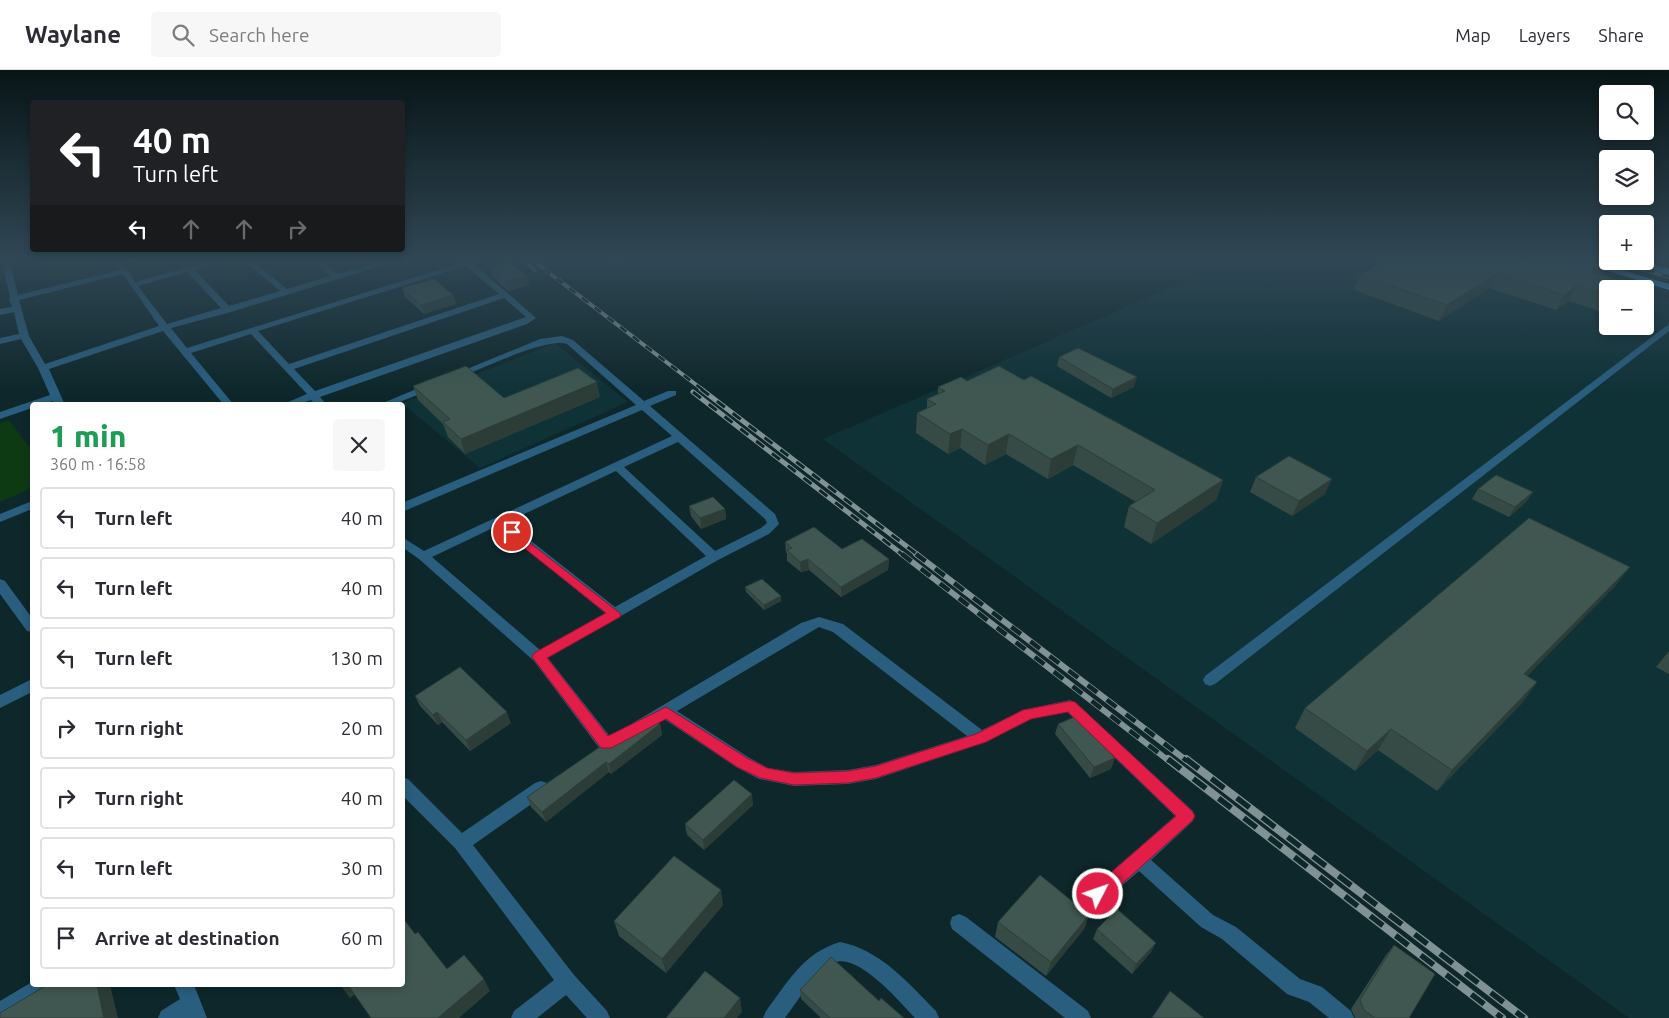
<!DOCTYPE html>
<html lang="en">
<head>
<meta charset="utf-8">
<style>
	:root { --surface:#fff; --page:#f7f7f7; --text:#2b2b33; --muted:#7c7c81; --line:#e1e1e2 }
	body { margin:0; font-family:Ubuntu,sans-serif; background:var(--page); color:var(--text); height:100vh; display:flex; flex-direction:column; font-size:19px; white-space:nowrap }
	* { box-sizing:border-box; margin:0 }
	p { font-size:16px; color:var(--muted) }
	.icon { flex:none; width:28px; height:28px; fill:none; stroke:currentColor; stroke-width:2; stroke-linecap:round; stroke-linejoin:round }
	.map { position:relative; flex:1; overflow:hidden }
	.panel { position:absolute; left:30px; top:332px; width:375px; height:585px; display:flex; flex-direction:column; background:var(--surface); border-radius:5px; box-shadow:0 2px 8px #0003 }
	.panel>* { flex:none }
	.banner { position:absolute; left:30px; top:30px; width:375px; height:152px; border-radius:5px; box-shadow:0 2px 8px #0003; background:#202124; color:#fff; overflow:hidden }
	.buttons { position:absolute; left:1599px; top:15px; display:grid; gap:10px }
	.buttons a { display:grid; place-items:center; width:55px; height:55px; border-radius:5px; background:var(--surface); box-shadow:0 2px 8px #0003; font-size:25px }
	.pin { position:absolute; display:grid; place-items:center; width:42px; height:42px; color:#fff; margin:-21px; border:2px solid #fff; border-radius:50%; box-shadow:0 1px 5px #0007 }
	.me { position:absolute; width:55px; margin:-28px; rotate:49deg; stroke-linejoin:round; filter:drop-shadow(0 0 4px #0008) }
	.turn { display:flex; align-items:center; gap:18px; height:105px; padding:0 20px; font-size:22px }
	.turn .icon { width:65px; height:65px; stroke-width:2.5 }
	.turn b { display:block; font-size:35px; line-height:42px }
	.lanes { display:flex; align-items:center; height:48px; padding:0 20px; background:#0003; justify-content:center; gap:25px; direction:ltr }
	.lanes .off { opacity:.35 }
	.round { display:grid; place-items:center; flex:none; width:52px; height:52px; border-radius:5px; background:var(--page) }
	.summary { display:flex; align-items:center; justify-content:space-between; height:85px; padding:0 20px }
	h1 { font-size:30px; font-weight:800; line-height:38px; color:#1e9e55 }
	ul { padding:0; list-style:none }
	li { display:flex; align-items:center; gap:15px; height:62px; margin:0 10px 8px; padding:0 10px; border:2px solid var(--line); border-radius:5px }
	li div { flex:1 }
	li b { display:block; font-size:19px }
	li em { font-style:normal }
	header { display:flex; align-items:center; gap:30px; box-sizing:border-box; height:70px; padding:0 25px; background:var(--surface); border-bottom:1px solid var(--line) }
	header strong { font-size:24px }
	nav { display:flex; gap:28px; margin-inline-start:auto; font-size:18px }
	.search { width:350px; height:45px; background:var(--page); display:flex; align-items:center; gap:12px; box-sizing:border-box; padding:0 18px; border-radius:5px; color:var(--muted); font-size:19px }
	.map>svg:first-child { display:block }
	.built { fill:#0f3237 }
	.green { fill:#0d3a12 }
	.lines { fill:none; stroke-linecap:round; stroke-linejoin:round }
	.minor { fill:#295e7f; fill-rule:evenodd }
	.highway { fill:#3daef0; fill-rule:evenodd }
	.rail-far3-casing { stroke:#809294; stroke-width:4 }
	.rail-far2-casing { stroke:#809294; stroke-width:5 }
	.rail-far1-casing { stroke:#809294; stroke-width:6 }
	.rail-casing { stroke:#809294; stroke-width:8 }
	.rail-far3 { stroke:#0e272a; stroke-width:2.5; stroke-dasharray:8; stroke-linecap:butt }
	.rail-far2 { stroke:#0e272a; stroke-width:3; stroke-dasharray:10; stroke-linecap:butt }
	.rail-far1 { stroke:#0e272a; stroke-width:4.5; stroke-dasharray:12; stroke-linecap:butt }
	.rail { stroke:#0e272a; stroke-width:5.5; stroke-dasharray:16; stroke-linecap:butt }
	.wall { fill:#364b45 }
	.shaded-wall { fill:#2c3d38 }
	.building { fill:#3f5750; stroke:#2c3d38 }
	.route { fill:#e11d48; stroke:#92132f }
</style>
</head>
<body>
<header>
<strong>Waylane</strong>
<div class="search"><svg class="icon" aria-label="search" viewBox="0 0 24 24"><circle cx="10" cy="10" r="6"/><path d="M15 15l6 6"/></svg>Search here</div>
<nav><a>Map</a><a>Layers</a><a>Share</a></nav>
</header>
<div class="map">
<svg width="1669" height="948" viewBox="0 0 1669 948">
	<rect width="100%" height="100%" fill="#0e272a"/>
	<!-- built -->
	<path class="built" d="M1236,189H1540L1637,219H1608V256H1645V221L1669,229V948H1629L823,369Z
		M555,273L628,332L480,398L402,333Z"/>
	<!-- green -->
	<path class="green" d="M9,350L32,381V418L0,432V353Z"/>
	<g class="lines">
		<!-- minor -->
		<path class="minor" d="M1,189H9L18,225L120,200L114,189H140L139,191L125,194L135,212L217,189H229L228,191L195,200L229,236L280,221L242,189H251L287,219L330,206L313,189H321L338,204L391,189H403L231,242L171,258L187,278L473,189H484L474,194L536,248L527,254L320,327L327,335H316L311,330L296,335H281L307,324L251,264L191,283L234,335H224L163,261L49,299L65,335H55L53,331L43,335H32V338L0,349V342L50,325L38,298L21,269L0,274V268L19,264L14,242L0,245V239L12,237L9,229L10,227ZM466,196L499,224L289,294L258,261ZM187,202L221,238L167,254L138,216ZM123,204L159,256L45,294L29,266L19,230ZM504,228L526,247L315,321L294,299Z
			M1669,254V261L1215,614L1210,616L1205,614L1203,610L1205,606Z
			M562,266L573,270L644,331L668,321H676V325L650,336L775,444L779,454L769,464L718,490L548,588L612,669L614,674L612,679L606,680L600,679L534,591L419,489L402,477V467L424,481L672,366L642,340L402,442V433L636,335L567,274C547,267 481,299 458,308L455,309L450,306L540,269ZM678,372L765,449L767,453L761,458L715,481L624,397ZM616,401L706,486L615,537L507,452ZM497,456L605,543L540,580L432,487Z
			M431,313L436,316L435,318L392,335H378Z
			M32,431V439L0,452V444Z
			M0,509L5,511L32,548V562L27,561L0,524Z
			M819,547L843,554L982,660L1023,640L1070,630L1075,632L1193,741L1195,746L1193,751L1151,790L1213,845L1236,857L1300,909L1322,917L1351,941L1354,948H1329L1309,932L1287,924L1222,869L1201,857L1139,801L1091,842L1085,845L1079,842L1076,836L1079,830L1175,746L1067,642L1031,649L986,672L876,709L848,714L794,716L759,709L736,697L664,649C655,654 644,665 633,661L630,657L633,653L801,553ZM819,557L833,562L967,666L876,695L848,700L794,702L768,698L748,687L677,641Z
			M32,609V622L0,638V625Z
			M402,707L408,709L462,763L535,713L541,711L547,713L549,718L547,723L473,775L574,905L607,941L610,948H587L566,925L537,948H511L514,941L554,910L455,778L402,725Z
			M959,844L966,847L1088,941L1091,948H1065L952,859L950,853L952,847Z
			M840,872C881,880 908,913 936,941L939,948H915C900,932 857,881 833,893C815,902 797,932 785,948H763L766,941C788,912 803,883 840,872Z
			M32,912V915H56L53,922L9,948H0V931Z
			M174,915H194L207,948H158L161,941L180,929Z"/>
		<!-- highway -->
		<path class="highway" d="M1570,189H1584L1669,214V220Z
			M1629,191H1645L1669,199V205Z"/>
		<defs>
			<path id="rail-far3" d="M522,189L535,200
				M531,189L703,320
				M1616,191L1669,207"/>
			<path id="rail-far2" d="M701,319L918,485
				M693,322L903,485"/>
			<path id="rail-far1" d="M902,484L1169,691
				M916,484L1187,691"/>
			<path id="rail" d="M1168,689L1502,948
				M1186,689L1524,948"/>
		</defs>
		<!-- rail-far3 casing -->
		<use href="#rail-far3" class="rail-far3-casing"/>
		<!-- rail-far2 casing -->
		<use href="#rail-far2" class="rail-far2-casing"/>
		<!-- rail-far1 casing -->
		<use href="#rail-far1" class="rail-far1-casing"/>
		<!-- rail casing -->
		<use href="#rail" class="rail-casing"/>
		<!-- rail-far3 -->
		<use href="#rail-far3" class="rail-far3"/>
		<!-- rail-far2 -->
		<use href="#rail-far2" class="rail-far2"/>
		<!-- rail-far1 -->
		<use href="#rail-far1" class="rail-far1"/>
		<!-- rail -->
		<use href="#rail" class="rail"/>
	</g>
	<!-- wall -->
	<path class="wall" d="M606,189H632L613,194Z
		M1620,191L1614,195L1608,194L1604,201L1600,204L1655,221L1646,236L1608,219V244L1569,231L1556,240L1489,218L1439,251L1354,220L1360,205L1540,192Z
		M489,198L527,206L529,215L508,221L492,207Z
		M402,218L453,225L456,234L424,244L405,227Z
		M1059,287L1134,317L1111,328L1057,296Z
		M1024,310L1223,410L1216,430L1151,474L1124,457L1129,436L1136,432L1073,395L1048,409L1006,384L985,395L960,378L948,384L916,363L917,343L927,339V329L938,324V317L967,311Z
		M413,316L504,328L600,327L465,384L448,367L443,354L418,330Z
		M1256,407L1325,424L1292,446L1250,422Z
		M1478,419L1533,422L1526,432L1509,447L1472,429Z
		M689,436L725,439L726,449L701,459L691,446Z
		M785,472L842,479L889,489L888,500L841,527L809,500L801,502L787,491V484L786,482Z
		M1630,497L1614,517L1527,606L1537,612L1522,633L1437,721L1378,680L1355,701L1295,658L1305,638Z
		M745,517L781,531L764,540L746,522Z
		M1669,581V604L1656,597Z
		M415,626L511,653L470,681L442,652L438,655L420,636Z
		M660,654L662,665L611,704L609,702L546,752L531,737L527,727Z
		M1058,654L1111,699L1090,708L1055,664Z
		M753,735L704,780L687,765L685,754Z
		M723,835L666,903L619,866L614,851Z
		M1089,845L1084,859L1046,906L995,867L998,852Z
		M1097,859L1151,882L1132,904L1093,869Z
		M1394,875L1409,948H1355L1351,939L1386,885Z
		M800,920L879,931L904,948H821L801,929Z"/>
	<!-- shaded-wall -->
	<path class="shaded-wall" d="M612,189H632L613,194Z
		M1608,190V191H1610L1604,201L1583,217L1592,202Z
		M1497,203L1489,218L1439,251L1447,235Z
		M527,206L529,215L508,221L506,212Z
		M1577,215L1569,231L1556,240L1564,225Z
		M1655,221L1646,236L1645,237V229Z
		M453,225L456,234L424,244L421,235Z
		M1137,307L1134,317L1111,328L1113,319Z
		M597,312L600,327L465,384L461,369Z
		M962,359L960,378L948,384L950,364Z
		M1009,364L1006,384L985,395L988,375Z
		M1078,375L1073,395L1048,409L1051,389Z
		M1332,409L1325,424L1292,446L1299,431Z
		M1223,410L1216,430L1151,474L1157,453Z
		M1533,422L1526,432L1509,447L1515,437Z
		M725,439L726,449L701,459L700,448Z
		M808,489L809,500L801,502L800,492Z
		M889,489L888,500L841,527V517Z
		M1630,497L1614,517L1509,625L1524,604Z
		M781,526V531L764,540V535Z
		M1537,612L1522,633L1437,721L1452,700Z
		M437,642L442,652L438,655L433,645Z
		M507,642L511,653L470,681L466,670Z
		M660,654L662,665L611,704L609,694Z
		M1391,659L1378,680L1355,701L1367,681Z
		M1115,688L1111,699L1090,708L1094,697Z
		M606,692L609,702L546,752L542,742Z
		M752,724L753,735L704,780L703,770Z
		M721,820L723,835L666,903L662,889Z
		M1089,845L1084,859L1046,906L1051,892Z
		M1156,873L1151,882L1132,904L1136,894Z
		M484,909L490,921L459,948H438Z
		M97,915H110L118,948H104Z
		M342,915H349L356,924L350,928L341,916Z
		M740,928L742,942L737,948H724Z"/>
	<!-- building -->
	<path class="building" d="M1389,189H1530L1540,192L1545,189H1608V190L1592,202L1655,221L1645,229V219H1608V225L1577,215L1564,225L1497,203L1447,235L1360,205Z
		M509,192L527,206L506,212L489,198Z
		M434,209L453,225L421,235L402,218Z
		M1078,278L1137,307L1113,319L1059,287Z
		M466,296L504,328L578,298L597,312L461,369L443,352L450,349L413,316Z
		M999,296L1024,310L1031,306L1223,410L1157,453L1129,436L1155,420L1078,375L1051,389L1009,364L988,375L962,359L950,364L917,343L936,334L927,329L945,321L938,317L961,307L967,311Z
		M1289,386L1332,409L1299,431L1256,407Z
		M1496,405L1533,422L1515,437L1478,419Z
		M713,427L725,439L700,448L689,436Z
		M1529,448L1630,497L1524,604L1537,612L1452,700L1391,659L1367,681L1305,638Z
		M814,457L842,479L862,469L889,489L841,517L808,489L800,492L787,480L792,478L785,472Z
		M762,509L781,526L764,535L745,517Z
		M460,597L507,642L466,670L437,642L433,645L415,626Z
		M1079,645L1115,688L1094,697L1058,654Z
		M651,647L660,654L609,694L606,692L542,742L527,727L610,670Z
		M734,710L752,724L703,770L685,754Z
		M674,786L721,820L662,889L614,851Z
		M1040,805L1089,845L1051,892L998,852Z
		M1117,839L1156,873L1136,894L1097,859Z
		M402,847L415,864L418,862L447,899L464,885L484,909L438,948H371L348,915H402Z
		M1394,875L1435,904L1409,948H1375L1364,940L1360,930Z
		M831,887L879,931L881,928L904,948H830L800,920Z
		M705,901L740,928L724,948H666Z
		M47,915H97L104,948H0V943Z
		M1170,921L1204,948H1152Z"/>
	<!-- sky -->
	<linearGradient id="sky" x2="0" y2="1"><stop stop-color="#081517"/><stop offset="0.59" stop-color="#304755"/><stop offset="1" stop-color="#304755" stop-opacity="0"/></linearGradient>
	<rect width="1669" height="321" fill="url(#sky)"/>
	<!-- route -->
	<path class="route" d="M512,459L621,544L620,547L547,588L608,666L666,637L747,688L767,698L794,703L848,701L876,696L976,664L1023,640L1070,631L1075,632L1192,741L1195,746L1192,751L1104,830L1098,832L1092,830L1090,824L1092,819L1176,746L1068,642L1031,649L986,672L876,708L848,713L794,715L760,708L737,697L666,649L611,678H601L532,587L534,583L606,543L508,465L506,462Z"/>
</svg>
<div class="buttons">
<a><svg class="icon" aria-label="search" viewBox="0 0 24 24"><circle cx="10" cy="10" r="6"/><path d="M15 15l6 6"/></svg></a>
<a><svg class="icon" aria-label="layers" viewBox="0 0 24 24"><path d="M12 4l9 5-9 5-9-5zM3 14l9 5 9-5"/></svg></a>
<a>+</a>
<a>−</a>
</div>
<div class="pin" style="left:512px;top:462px;background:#d93025"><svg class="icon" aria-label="arrive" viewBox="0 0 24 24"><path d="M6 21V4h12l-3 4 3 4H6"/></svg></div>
<svg class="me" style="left:1098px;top:824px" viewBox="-20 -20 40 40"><circle r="17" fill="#e11d48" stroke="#fff" stroke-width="3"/><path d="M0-11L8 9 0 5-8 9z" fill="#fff"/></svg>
<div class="banner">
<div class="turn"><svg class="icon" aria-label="left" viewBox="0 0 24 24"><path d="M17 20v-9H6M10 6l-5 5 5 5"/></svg><div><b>40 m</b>Turn left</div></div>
<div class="lanes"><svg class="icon" aria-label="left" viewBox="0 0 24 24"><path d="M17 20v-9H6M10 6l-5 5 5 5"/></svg><svg class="icon off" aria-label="ahead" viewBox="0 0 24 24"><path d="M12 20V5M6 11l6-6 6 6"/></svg><svg class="icon off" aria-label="ahead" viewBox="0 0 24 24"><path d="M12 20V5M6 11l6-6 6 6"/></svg><svg class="icon off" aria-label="right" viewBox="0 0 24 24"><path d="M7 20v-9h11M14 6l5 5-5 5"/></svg></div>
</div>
<section class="panel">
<div class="summary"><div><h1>1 min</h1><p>360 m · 16:58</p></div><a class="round"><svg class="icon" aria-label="close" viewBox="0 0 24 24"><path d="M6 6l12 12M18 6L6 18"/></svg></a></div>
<ul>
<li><svg class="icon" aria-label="left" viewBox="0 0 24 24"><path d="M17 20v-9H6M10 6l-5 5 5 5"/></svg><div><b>Turn left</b></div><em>40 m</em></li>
<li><svg class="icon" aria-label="left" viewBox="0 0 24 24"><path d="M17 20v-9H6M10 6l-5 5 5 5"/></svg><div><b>Turn left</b></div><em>40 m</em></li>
<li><svg class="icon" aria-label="left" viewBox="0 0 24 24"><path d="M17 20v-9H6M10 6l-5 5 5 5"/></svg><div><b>Turn left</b></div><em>130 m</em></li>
<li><svg class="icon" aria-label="right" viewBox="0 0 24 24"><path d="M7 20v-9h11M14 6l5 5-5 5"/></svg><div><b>Turn right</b></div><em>20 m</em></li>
<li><svg class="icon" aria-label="right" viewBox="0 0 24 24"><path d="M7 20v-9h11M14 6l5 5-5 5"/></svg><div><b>Turn right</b></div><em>40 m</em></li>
<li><svg class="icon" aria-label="left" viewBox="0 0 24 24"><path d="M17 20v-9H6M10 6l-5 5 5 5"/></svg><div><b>Turn left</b></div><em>30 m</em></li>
<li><svg class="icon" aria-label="arrive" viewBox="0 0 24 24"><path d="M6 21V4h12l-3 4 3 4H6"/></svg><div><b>Arrive at destination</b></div><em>60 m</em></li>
</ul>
</section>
</div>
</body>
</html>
